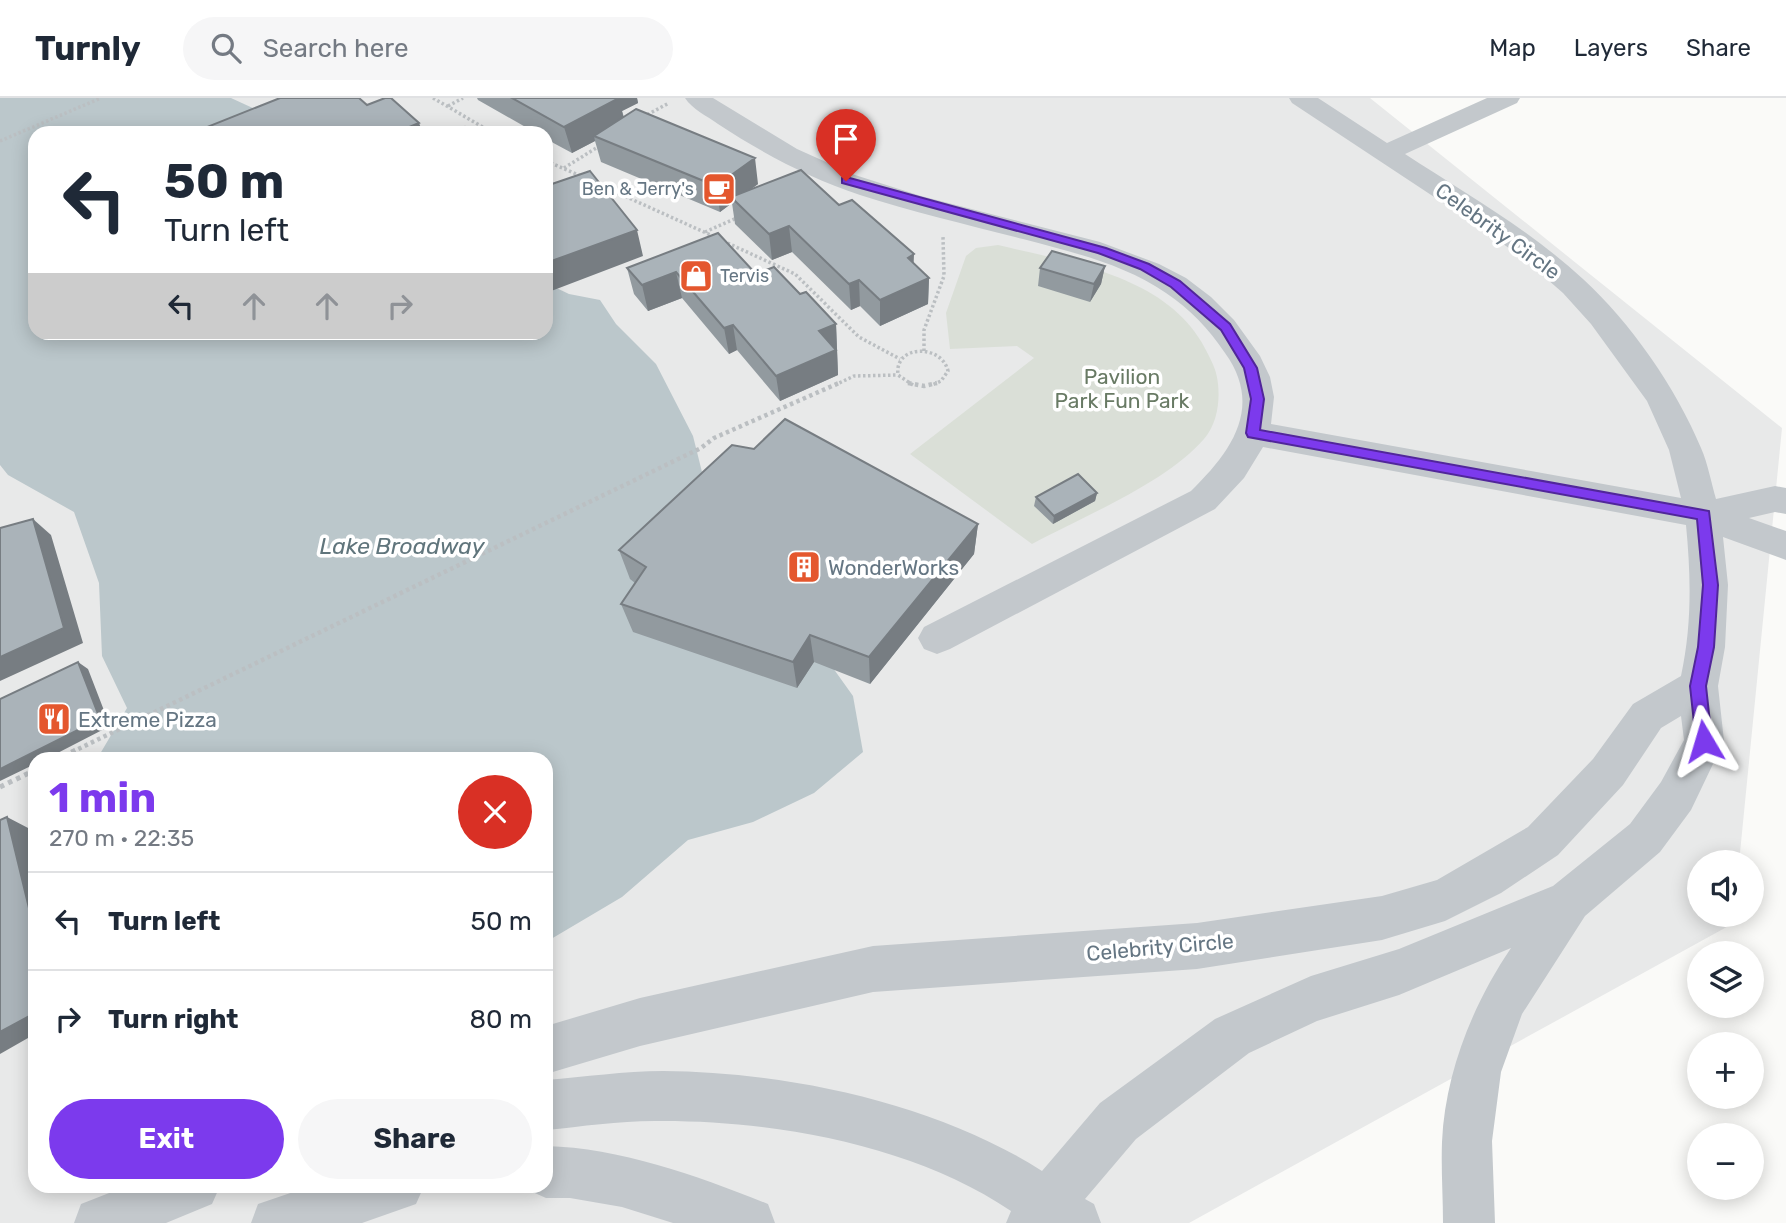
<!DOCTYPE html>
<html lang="en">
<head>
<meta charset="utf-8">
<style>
	:root { --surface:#fff; --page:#f6f6f7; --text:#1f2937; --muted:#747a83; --line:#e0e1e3; --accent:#7c3aed }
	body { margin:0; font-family:Rubik,sans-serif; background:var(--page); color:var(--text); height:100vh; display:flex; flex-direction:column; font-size:26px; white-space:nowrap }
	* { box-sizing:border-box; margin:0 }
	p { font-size:23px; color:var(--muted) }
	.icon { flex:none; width:38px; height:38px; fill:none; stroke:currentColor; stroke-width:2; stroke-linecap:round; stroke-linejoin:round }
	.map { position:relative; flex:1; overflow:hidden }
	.drawer { position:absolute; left:28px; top:654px; width:525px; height:441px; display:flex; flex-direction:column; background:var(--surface); border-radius:21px; box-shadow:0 4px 18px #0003 }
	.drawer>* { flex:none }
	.hud { position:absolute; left:28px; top:28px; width:525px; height:214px; border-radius:21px; box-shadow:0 4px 18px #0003; background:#fff; color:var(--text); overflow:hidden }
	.fabs { position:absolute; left:1687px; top:752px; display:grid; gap:14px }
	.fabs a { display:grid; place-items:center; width:77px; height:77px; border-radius:50%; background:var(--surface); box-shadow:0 4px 18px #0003; font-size:35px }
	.pin { position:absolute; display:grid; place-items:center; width:60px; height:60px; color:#fff; margin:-72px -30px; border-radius:50% 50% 50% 0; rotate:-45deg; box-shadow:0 0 7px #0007 }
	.pin .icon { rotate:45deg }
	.me { position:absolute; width:77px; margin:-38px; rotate:353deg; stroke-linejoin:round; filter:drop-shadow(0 0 5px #0008) }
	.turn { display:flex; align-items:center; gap:24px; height:147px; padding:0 21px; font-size:32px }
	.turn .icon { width:91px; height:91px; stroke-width:2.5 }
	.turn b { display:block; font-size:49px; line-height:60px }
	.lanes { display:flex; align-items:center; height:66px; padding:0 21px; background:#0003; justify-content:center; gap:35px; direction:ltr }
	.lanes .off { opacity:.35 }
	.round { display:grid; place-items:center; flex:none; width:74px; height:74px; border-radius:37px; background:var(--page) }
	.summary { display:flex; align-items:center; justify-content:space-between; height:119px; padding:0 21px }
	h1 { font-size:42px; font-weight:700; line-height:52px; color:var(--accent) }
	.action { display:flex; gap:14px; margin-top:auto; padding:14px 21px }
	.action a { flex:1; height:80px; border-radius:42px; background:var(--accent); color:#fff; font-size:28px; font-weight:700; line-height:80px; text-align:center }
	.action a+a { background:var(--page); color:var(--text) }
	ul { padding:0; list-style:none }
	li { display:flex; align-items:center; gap:21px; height:98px; padding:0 21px; border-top:2px solid var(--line) }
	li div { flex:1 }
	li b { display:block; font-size:26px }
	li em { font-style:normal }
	header { display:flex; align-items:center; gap:42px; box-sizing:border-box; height:98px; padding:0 35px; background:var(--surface); border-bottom:2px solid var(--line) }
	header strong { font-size:33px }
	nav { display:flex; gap:38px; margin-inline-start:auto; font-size:24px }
	.search { width:490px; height:63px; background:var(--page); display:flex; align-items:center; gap:18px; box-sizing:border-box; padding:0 24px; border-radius:38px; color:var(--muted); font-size:26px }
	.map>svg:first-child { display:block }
	.built { fill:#e8e9e9; fill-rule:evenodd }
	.green { fill:#dadfd7 }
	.water { fill:#bbc7cb }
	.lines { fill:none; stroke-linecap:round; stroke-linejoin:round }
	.path-far2 { stroke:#bbbfc2; stroke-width:3.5; stroke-dasharray:2.5 2.5; stroke-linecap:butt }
	.path-far1 { stroke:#bbbfc2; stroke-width:4.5; stroke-dasharray:3.5 3.5; stroke-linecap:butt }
	.path { stroke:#bbbfc2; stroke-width:5; stroke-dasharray:4.5 4.5; stroke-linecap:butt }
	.minor { fill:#c3c8cc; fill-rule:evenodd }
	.wall { fill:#929a9f }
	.shaded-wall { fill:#777d82 }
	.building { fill:#aab3b9; stroke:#777d82; stroke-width:2 }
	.route { fill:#7c3aed; stroke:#51269a; stroke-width:2 }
	.labels { text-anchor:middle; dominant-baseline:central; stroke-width:7; stroke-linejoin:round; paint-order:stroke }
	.far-poi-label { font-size:18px; fill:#657683; stroke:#fff; text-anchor:end }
	.street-label { font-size:21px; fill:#657683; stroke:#fff }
	.park-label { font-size:21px; fill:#687a64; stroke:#fff }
	.poi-label { font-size:21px; fill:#657683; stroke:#fff; text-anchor:start }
	.water-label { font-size:23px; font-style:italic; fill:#60757c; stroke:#fff }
</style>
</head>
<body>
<header>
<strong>Turnly</strong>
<div class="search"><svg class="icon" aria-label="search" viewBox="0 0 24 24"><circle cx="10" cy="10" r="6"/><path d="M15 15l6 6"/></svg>Search here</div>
<nav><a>Map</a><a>Layers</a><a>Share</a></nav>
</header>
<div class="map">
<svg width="1786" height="1125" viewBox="0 0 1786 1125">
	<rect width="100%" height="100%" fill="#fafaf8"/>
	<!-- built -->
	<path class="built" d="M0,0H1370L1782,330L1739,765H1699V817H1734V825L1189,1125H0ZM35,35H546V234H35ZM35,662H546V1088H35Z"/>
	<!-- green -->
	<path class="green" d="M998,147C1072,165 1172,178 1208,256C1213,266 1217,274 1218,286C1220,304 1217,326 1204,341C1166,385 1084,418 1032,446L910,356L1034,260L1017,248L950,251L946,215L966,158L976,150Z"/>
	<!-- water -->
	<path class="water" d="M0,0H231L266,16L280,35H35V234H546V185L569,196L600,202L616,226L656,266L693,338L702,374L683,420L828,563L853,598L863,654L814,695L753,724L688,742L622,799L546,844V662L97,661L127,610L102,558L99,485L74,414L8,377L0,367Z"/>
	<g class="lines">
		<!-- path-far2 -->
		<path class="path-far2" d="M433,0L493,35
			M448,8L463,0
			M643,19L669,5
			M0,43L101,0
			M546,63L581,78
			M564,70L601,47
			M598,86L715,139
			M705,134L739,119
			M723,143L795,176L859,239L900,261
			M924,253V232L944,178L943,139
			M835,287L854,278L898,277
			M913,287L898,277C894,246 942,246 948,273L941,283L932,287"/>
		<!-- path-far1 -->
		<path class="path-far1" d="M908,285L924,288L937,285
			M72,654L701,350L714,340L839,285"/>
		<!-- path -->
		<path class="path" d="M55,662L76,652
			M0,689L35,672"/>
		<!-- minor -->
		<path class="minor" d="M685,0H713L797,51L855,77L921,98L1100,144L1159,166L1186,180L1211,199L1234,222L1260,258L1270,279L1274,299L1271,326L1681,400L1669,352L1647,303L1591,226L1563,195L1523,160L1472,124L1292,5L1289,0H1318L1387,45L1487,0H1520L1517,5L1405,56C1465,95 1530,132 1583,181C1631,225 1676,290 1701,350C1708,366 1711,384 1716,401L1775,388L1786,390V416L1775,414L1749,420L1786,433V462L1723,439L1728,487L1725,549L1718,588L1724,643L1691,712L1660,754L1585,818L1522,916L1501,974L1492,1043L1495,1125H1443C1443,1098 1441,1071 1442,1044C1445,975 1473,906 1511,850L1399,897L1317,923L1249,955L1136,1041L1085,1101L1094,1106L1101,1125H1006L1011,1113C915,1048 778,1023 663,1023C624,1022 585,1028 546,1032V982C585,979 624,973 663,973C788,974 936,1005 1042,1073L1100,1005L1215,921L1311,878L1399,851L1553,788L1630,726L1661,684L1684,642L1681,618L1661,630L1623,687L1558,757L1501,795L1445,823L1382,842L1197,871L873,894L640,948L546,976V928L640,900L873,848L1197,825L1382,798L1437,782L1528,729L1593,661L1633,606L1681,578C1692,527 1691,479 1686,427L1263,349L1244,380L1215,411L950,551L937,556L924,551L918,540L924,529L1191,393C1231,354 1264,309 1225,255C1209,231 1190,211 1166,195C1124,166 1072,154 1023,141C968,127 913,114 860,97C809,80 762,55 718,26C707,18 692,11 685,0Z
			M546,1048C621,1050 698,1078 768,1106L775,1125H673L622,1109L570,1100H546L528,1092L526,1088H546Z
			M127,1088H220L212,1106L166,1125H74L81,1106Z
			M311,1088H424L416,1106L362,1125H251L258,1106Z"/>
	</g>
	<!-- wall -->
	<path class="wall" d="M477,0H637L638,5L622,13L624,19L758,86L750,92L839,107L913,165L929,180L928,206L880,228L860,208L851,212L792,154L772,162L735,126L732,105L720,114L601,64L595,43L572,55L546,41V35H536L478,2Z
		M1105,168L1101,186L1090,204L1038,188L1040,170Z
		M627,170L756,176L800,196L836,226L838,277L780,303L737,252L729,256L682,200L648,213L634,196Z
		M1097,395L1095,403L1053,426L1034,408L1036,399Z
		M978,426L974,456L870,586L814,564L797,590L633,534L621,506L635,485L630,481L619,452Z"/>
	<!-- shaded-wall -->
	<path class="shaded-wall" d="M607,0H637L638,5L622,13L625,26L594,38L595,43L572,55L564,29Z
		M419,25L423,35H395Z
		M755,60L758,86L735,103L731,99L732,105L720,114L716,88Z
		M789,128L792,154L772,162L769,136Z
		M637,132L643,158L546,195V165Z
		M914,156L913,182L908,160Z
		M1105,168L1101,186L1090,204L1094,186Z
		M676,174L682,200L648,213L642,187Z
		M929,180L928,206L880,228V202Z
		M859,182L860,208L851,212L849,186Z
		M836,226L838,277L780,303L776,278L819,233Z
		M733,227L737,252L729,256L724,230Z
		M1097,395L1095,403L1053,426L1054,418Z
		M33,421L51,437L83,545L0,583V559Z
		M978,426L974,456L870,586L869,559Z
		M810,537L814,564L797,590L793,564Z
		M78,564L88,571L110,628L44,662H35V666L0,683V671Z
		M7,719L30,731L35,751V835Z
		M35,915V936L0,956V934Z"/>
	<!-- building -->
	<path class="building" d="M280,0H359L367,7L385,0H391L419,25L395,35H199L197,33Z
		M512,0H619L564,29Z
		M636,11L755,60L716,88L594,38Z
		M465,29L475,35H453Z
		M801,72L839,107L852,102L914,156L908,160L929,180L880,202L859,182L849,186L789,128L769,136L731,99Z
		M590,73L637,132L546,165V88Z
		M718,135L756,176L774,169L800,196L806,194L836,226L819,233L836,252L776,278L733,227L724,230L676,174L642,187L627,170Z
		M1052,153L1105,168L1094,186L1040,170Z
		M785,321L978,426L869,559L810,537L793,564L621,506L646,469L619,452L732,347L754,351Z
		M1078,376L1097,395L1054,418L1036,399Z
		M33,421L64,530L0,559V430Z
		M78,564L100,621L0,671V601Z
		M7,719L35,835V915L0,934V722Z"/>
	<!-- route -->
	<path class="route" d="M846,79L1106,150L1149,166L1180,183L1230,226L1257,270L1264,301L1260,332L1709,413L1718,487L1714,549L1706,588L1712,643L1710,648L1704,651L1698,648L1696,643L1690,588L1698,549L1703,487L1697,421L1248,339L1246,335L1251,301L1244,270L1221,232L1171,189L1140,171L1098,155L842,85V80Z"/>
	<!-- icons -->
	<defs>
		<symbol id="cafe-square" viewBox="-11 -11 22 22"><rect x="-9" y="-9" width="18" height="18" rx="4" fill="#e4572e" stroke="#fff"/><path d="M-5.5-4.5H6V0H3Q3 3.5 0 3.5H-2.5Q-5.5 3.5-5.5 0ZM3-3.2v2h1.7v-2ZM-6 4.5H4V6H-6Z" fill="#fff"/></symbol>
		<symbol id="shop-square" viewBox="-11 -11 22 22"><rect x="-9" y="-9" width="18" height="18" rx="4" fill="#e4572e" stroke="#fff"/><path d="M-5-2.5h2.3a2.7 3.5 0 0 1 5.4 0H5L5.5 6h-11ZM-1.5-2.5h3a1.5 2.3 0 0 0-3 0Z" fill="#fff"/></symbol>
		<symbol id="building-square" viewBox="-11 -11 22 22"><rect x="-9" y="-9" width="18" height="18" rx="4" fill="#e4572e" stroke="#fff"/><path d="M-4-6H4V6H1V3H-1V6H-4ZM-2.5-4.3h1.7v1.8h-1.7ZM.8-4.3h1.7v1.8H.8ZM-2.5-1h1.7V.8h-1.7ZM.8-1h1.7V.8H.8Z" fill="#fff"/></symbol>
		<symbol id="restaurant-square" viewBox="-11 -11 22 22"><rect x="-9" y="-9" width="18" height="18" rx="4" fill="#e4572e" stroke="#fff"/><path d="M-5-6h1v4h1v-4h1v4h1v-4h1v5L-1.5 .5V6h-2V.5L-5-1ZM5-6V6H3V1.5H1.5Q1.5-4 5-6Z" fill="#fff"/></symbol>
	</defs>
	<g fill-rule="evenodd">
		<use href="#cafe-square" x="700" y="72" width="38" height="38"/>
		<use href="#shop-square" x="677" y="159" width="38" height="38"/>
		<use href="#building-square" x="785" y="450" width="38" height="38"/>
		<use href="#restaurant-square" x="35" y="602" width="38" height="38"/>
	</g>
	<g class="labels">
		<!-- far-poi labels -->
		<g class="far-poi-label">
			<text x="694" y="91">Ben &amp; Jerry's</text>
			<text x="720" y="178" text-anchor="start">Tervis</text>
		</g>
		<!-- street labels -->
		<g class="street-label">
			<text transform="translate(1498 133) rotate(36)">Celebrity Circle</text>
			<text transform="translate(1160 849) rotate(-5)">Celebrity Circle</text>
		</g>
		<!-- park labels -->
		<g class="park-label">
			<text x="1122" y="278">Pavilion<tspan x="1122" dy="24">Park Fun Park</tspan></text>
		</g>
		<!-- poi labels -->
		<g class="poi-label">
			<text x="828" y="469">WonderWorks</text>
			<text x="78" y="621">Extreme Pizza</text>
		</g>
		<!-- water labels -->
		<g class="water-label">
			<text x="402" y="448">Lake Broadway</text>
		</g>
	</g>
</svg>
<div class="fabs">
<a><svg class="icon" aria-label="sound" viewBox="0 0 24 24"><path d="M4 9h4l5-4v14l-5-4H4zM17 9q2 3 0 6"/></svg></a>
<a><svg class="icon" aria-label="layers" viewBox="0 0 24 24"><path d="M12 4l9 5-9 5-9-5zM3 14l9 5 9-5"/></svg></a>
<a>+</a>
<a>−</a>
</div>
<div class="pin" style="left:846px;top:83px;background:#d93025"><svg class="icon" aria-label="arrive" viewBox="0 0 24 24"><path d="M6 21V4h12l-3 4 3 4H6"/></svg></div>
<svg class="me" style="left:1704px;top:643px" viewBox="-20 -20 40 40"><path d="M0-17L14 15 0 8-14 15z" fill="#7c3aed" stroke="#fff" stroke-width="4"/></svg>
<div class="hud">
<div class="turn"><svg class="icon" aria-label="left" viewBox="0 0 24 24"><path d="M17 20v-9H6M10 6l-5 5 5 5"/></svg><div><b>50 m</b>Turn left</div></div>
<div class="lanes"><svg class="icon" aria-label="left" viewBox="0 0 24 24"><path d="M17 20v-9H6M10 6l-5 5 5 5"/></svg><svg class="icon off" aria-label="ahead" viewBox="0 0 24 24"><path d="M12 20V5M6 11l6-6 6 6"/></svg><svg class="icon off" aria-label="ahead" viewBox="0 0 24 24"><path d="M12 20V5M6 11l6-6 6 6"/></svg><svg class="icon off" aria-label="right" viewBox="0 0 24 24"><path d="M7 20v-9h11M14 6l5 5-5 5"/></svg></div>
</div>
<section class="drawer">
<div class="summary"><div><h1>1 min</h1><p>270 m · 22:35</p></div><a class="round" style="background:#d93025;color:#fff"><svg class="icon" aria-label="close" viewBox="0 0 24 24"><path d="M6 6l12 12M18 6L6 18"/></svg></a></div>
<ul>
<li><svg class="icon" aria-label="left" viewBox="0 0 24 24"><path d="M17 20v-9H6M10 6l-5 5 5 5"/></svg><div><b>Turn left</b></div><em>50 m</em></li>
<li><svg class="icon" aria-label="right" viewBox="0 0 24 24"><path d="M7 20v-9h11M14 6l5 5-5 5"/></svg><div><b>Turn right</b></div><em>80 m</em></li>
</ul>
<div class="action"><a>Exit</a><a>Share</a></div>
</section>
</div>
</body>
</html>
